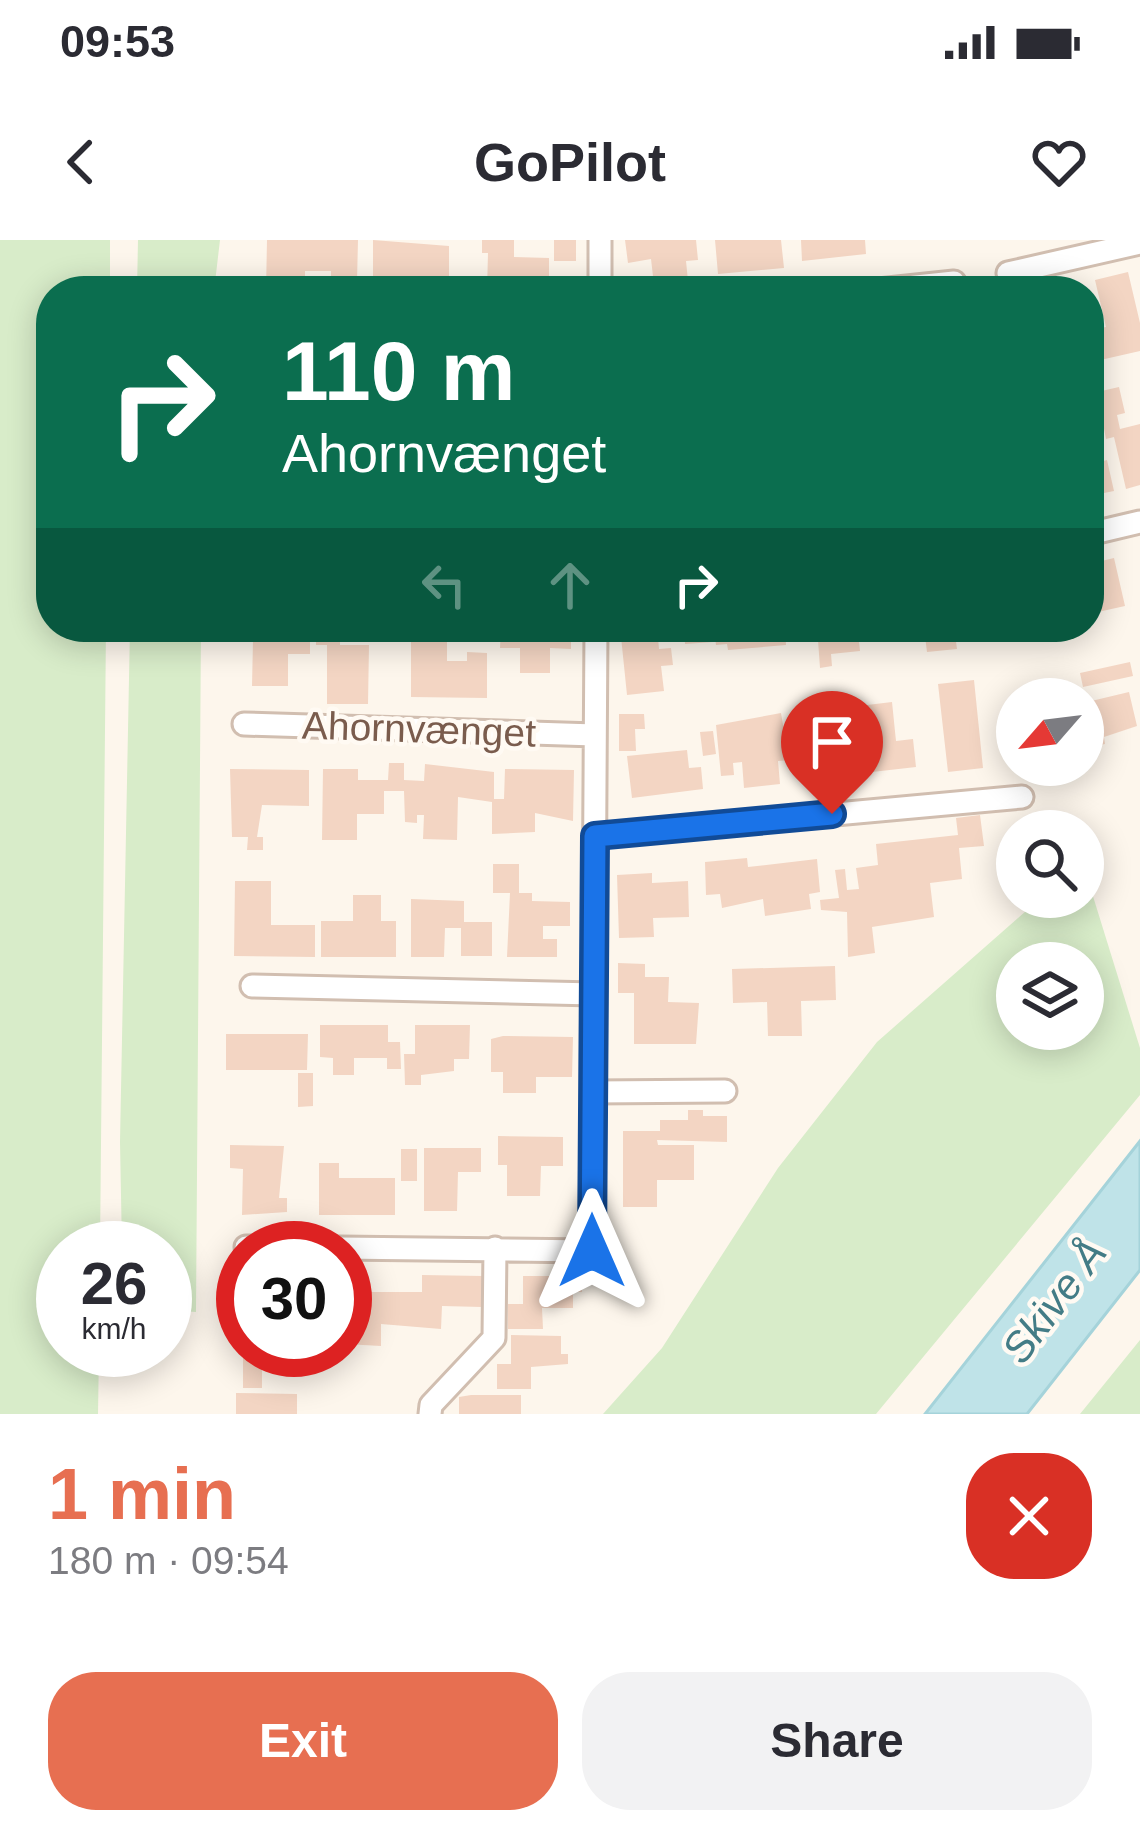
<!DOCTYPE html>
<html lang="en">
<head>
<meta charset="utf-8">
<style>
	:root { --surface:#fff; --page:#f2f2f3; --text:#2b2b33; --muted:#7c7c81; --accent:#e76f51 }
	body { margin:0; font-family:Helvetica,sans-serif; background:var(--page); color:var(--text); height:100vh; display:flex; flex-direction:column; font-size:45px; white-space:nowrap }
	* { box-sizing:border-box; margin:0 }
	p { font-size:39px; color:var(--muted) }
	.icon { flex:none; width:66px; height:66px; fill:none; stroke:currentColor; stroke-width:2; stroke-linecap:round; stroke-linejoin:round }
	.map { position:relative; height:1174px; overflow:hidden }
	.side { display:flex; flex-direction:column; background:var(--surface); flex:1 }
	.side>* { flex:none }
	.guide { position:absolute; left:36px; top:36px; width:1068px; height:366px; border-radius:48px; box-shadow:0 6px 30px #0003; background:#0b6e4f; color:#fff; overflow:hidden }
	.needle { width:78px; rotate:242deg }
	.buttons { position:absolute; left:996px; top:438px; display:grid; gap:24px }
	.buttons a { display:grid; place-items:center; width:108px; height:108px; border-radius:50%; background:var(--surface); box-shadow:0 6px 30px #0003; font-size:60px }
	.speed { position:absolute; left:36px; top:981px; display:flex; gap:24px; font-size:60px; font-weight:700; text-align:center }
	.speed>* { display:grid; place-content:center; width:156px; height:156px; border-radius:50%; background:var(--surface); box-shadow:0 6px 30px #0003; line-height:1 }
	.speed small { font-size:30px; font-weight:400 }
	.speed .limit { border:18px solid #d22; background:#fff; color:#111 }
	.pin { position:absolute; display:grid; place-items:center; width:102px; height:102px; color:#fff; margin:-123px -51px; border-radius:50% 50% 50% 0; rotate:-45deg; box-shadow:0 0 12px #0007 }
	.pin .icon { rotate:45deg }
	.me { position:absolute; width:132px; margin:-66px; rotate:0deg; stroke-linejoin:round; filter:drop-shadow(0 0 9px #0008) }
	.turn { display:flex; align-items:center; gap:42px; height:252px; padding:0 48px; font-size:54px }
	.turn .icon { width:156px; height:156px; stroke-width:2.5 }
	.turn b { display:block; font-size:84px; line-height:102px }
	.lanes { display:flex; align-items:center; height:114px; padding:0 48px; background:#0003; justify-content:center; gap:60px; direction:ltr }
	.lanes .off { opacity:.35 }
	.round { display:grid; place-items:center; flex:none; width:126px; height:126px; border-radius:48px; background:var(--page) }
	.head { display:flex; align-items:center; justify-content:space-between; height:204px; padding:0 48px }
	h1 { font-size:72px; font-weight:700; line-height:90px; color:var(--accent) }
	.primary-button { display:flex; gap:24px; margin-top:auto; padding:24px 48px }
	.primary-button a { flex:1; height:138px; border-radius:48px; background:var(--accent); color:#fff; font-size:48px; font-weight:700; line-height:138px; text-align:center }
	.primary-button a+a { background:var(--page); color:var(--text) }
	.status { display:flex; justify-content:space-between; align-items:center; height:84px; padding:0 60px; background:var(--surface); direction:ltr }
	.status svg { height:33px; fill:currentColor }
	header { display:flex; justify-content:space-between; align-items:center; height:156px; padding:0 48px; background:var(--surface); font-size:54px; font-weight:700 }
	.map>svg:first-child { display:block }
	.green { fill:#d8ecc9; fill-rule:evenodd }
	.water { fill:#bfe3e8; stroke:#a5d3da; stroke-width:3 }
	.building { fill:#f3d5c3 }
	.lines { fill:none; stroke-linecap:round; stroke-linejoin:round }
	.minor-casing { stroke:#d1beb0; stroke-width:27 }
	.minor { stroke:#fff; stroke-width:21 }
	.route-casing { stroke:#114b97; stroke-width:30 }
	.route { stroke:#1a73e8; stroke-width:21 }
	.labels { text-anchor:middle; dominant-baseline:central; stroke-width:9; stroke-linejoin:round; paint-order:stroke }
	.street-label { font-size:39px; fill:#7a5c4d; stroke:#fffaf3 }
	.water-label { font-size:42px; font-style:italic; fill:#437c86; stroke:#fffaf3 }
</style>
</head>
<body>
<div class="status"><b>09:53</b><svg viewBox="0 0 49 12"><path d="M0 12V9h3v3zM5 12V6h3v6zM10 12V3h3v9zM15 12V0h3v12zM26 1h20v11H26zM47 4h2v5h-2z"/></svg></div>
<header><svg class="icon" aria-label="back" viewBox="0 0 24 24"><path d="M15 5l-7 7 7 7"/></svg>GoPilot<svg class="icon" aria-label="heart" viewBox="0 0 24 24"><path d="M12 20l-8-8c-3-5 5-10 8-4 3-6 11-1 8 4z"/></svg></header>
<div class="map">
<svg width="1140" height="1174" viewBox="0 0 1140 1174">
	<rect width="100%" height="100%" fill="#fdf6ec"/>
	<!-- green -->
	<path class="green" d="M0,0H110V51H51V387H106L100,1008H63V1110H99L98,1174H0Z
		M138,0H220L214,51H137Z
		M130,387H201L196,1072L165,1070V1008H122L120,902Z
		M1083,624L1140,808V855L876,1174H603L662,1108L778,928L877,802L1042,657H1083ZM1083,723V789H1017V723Z
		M1140,1100V1174H1080Z"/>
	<!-- water -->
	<path class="water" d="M1140,901V1030L1027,1174H925Z"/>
	<!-- building -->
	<path class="building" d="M267,0H358L357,41H331V31H305V51H266Z
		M373,0L449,6V42H405V51H373Z
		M482,0H514V17L549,18V44H514V51H487L488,13H482Z
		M554,0H576V21H554Z
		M625,0H696L698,20L686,21L688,41L654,45L651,19L628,23Z
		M715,0H781L784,28L718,34Z
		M801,0H865L866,14L802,21Z
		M1128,32L1140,83V111L1096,121L1089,90L1106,87L1095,40Z
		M1119,147L1125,173L1117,175L1120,189L1140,184V245L1126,249L1114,197L1106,199L1097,152Z
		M1107,220L1114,251L1099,254L1092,224Z
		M1114,318L1125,366L1089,374V324Z
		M235,387H310V414H288V446H252L253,400H235Z
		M316,387H340V405H369L368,464H327V405H316Z
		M501,387H571V409L550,408V433H520V408H500Z
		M620,387H657L659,409L671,408L673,425L661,426L664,451L627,455Z
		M684,387H712L713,402L685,404Z
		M714,387H785L786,405L728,410L727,404L716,405Z
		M825,387H872V390L858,392L860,411L831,414L832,426L820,428L818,400L826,399Z
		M954,387L957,409L927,412L924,388Z
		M411,393H447V421H467V412L487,413V458L411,457Z
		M1130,422L1133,436L1083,447L1080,433Z
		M974,440L983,528L948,532L938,444Z
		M1129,452L1137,486L1104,497L1105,504L1083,509V463Z
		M892,462L896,501L913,499L916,527L837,536L833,497L862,494L859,466Z
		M781,473L789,520L778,521L780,544L744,548L742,522L733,523L734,535L721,536L716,485Z
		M619,474H644L645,489H635L636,511H619Z
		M1017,486V522L1010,523L1006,488Z
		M713,491L716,514L703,516L700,492Z
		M687,510L689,528L701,527L703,549L632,558L627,516Z
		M389,523H404V540L424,541L425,524L494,532V559H504L505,529L574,530L573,581L535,573V592L492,594V562L458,557L457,600L423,599L424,575H417V583L405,582L404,551H384V574H357V600H322L323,529H358V540H388Z
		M230,529L309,530V566L262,565L257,597H263V610H247L248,597H232Z
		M980,575L984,606L959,608L962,639L930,643L934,677L872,687L875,713L848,717L847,672L821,670L820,660L839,658L835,630L845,629L847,650L859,649L856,628L878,625L876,604L958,595L956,578Z
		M747,618L748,627L817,619L820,652L809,654L811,669L765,676L763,659L722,668L720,654L706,655L705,622Z
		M493,624H519V653H532V661L570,662V686H543V699H557V717H507L510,653H493Z
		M652,633V643L688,641L689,677L653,678L654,697L619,698L617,635Z
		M235,641H271V685H315V717L234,716Z
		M353,655H381V681H396V717H321V681H353Z
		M411,659L464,661V682H492V716H461V688H445L444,717H411Z
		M618,723L645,724V737H669L668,762L699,763L696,804H634V753H618Z
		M835,726L836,760L801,761L802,796H768L767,762L733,763L732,729Z
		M320,785H388V802H400L401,829H387V818H354V835H333V818L320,817Z
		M415,785H470L469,819H454V831L421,835V845H405L404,814H415Z
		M226,794H308L307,830H226Z
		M503,796L573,797L572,837H536V853H503V832H491V799Z
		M298,833H313V866L298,867Z
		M688,870H703V876H727V902L657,900L658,905H694V940H657V967H623V891H660V880H688Z
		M498,896L563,897V926H541L540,956H507V925H498Z
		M230,905L284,906L279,958H287V972L242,975L243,929L230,928Z
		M424,908H481V932H458L457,971H424Z
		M401,909H417V941H401Z
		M319,923H339V938H395V975H319Z
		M231,1034H243V1088H231Z
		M422,1035L483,1036L482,1067L442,1066L441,1089L381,1084V1106L345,1104V1072H362V1052H422Z
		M523,1036H573L581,1039L582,1052H573V1068H542L543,1089H508V1064H523Z
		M511,1095L561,1096V1114H568V1124L531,1127V1149H497V1124H511Z
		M243,1110H322V1126H303V1135H292V1125H262V1148H243Z
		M236,1153L297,1154V1174H236Z
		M471,1155H521V1174H459V1157Z"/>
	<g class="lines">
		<defs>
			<path id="minor" d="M1008,33L1140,3
				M600,51V0
				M869,51L954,42
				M1089,294L1140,282
				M244,484L595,495
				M595,596L1022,557
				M252,746L594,754
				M593,852L725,851
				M246,1007L592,1011L596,387
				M430,1174L431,1165L494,1098L495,1008"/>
		</defs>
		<!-- minor casing -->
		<use href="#minor" class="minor-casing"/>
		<!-- minor -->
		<use href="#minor" class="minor"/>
	</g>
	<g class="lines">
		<defs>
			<path id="route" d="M592,1011L595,596L832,574"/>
		</defs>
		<!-- route casing -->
		<use href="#route" class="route-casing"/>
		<!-- route -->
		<use href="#route" class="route"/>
	</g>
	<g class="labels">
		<!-- street labels -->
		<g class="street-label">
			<text transform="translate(419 489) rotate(2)">Ahornvænget</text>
		</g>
		<!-- water labels -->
		<g class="water-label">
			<text transform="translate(1054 1061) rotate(-53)">Skive Å</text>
		</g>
	</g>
</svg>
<div class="buttons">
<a><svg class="needle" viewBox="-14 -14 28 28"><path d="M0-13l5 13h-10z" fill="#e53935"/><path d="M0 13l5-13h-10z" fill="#7c7c81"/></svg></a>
<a><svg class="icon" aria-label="search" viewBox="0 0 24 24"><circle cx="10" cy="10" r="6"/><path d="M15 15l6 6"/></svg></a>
<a><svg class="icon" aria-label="layers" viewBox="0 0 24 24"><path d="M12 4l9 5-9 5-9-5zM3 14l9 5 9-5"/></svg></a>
</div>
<div class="speed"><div>26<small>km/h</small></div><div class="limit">30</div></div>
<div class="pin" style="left:832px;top:574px;background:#d93025"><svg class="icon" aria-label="arrive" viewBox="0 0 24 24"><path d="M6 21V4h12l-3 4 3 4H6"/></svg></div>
<svg class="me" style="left:592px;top:1011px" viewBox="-20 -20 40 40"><path d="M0-17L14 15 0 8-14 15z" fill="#1a73e8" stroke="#fff" stroke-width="4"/></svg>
<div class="guide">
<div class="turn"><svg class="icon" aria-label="right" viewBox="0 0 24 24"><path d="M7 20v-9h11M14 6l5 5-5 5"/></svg><div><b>110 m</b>Ahornvænget</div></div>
<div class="lanes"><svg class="icon off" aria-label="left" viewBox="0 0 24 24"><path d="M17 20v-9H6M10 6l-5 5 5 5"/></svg><svg class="icon off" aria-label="ahead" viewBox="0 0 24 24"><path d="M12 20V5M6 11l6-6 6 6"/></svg><svg class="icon" aria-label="right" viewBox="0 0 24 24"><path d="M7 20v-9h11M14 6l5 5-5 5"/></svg></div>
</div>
</div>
<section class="side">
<div class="head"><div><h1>1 min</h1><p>180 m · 09:54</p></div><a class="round" style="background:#d93025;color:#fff"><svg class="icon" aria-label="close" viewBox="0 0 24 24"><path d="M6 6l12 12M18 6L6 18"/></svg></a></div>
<div class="primary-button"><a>Exit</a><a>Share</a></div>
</section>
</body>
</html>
